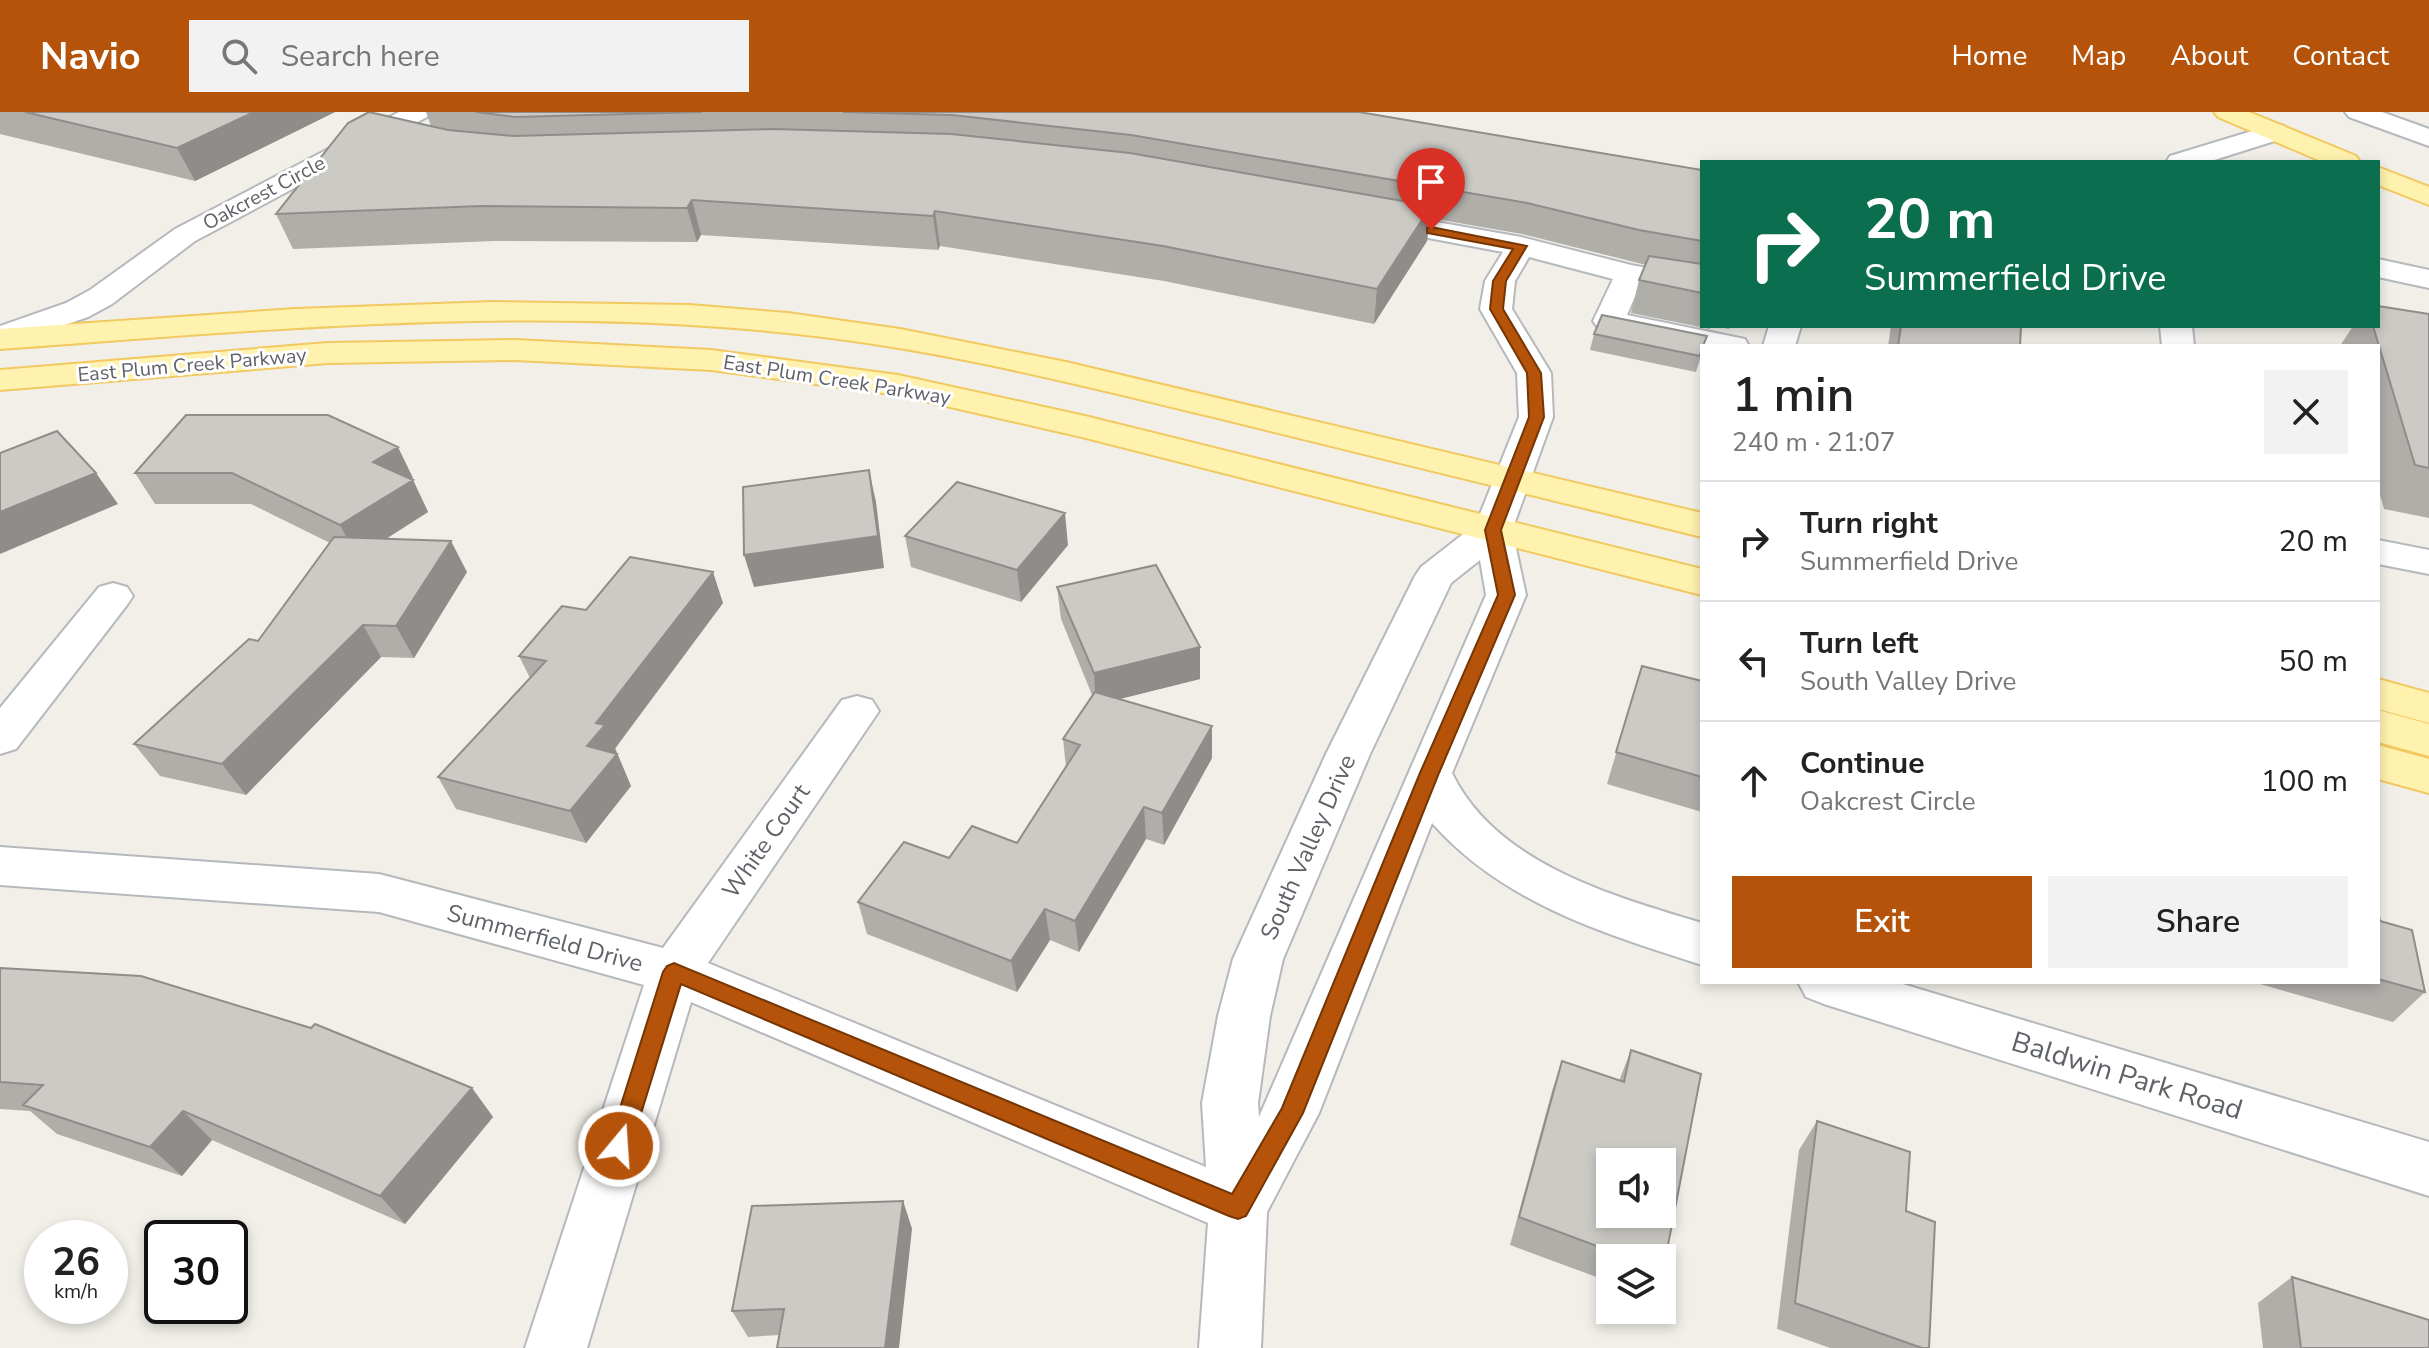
<!DOCTYPE html>
<html lang="en">
<head>
<meta charset="utf-8">
<style>
	:root { --surface:#fff; --page:#f2f2f2; --text:#222; --muted:#767676; --line:#e0e0e0; --accent:#b45309 }
	body { margin:0; font-family:"Nunito Sans",sans-serif; background:var(--page); color:var(--text); height:100vh; display:flex; flex-direction:column; font-size:30px; white-space:nowrap }
	* { box-sizing:border-box; margin:0 }
	p { font-size:26px; color:var(--muted) }
	.icon { flex:none; width:44px; height:44px; fill:none; stroke:currentColor; stroke-width:2; stroke-linecap:round; stroke-linejoin:round }
	.map { position:relative; flex:1; overflow:hidden }
	.panel { position:absolute; left:1700px; top:232px; width:680px; height:640px; display:flex; flex-direction:column; background:var(--surface); border-radius:0px; box-shadow:0 4px 12px #0003 }
	.panel>* { flex:none }
	.banner { position:absolute; left:1700px; top:48px; width:680px; height:168px; border-radius:0px; box-shadow:0 4px 12px #0003; background:#0b6e4f; color:#fff; overflow:hidden }
	.tools { position:absolute; left:1596px; top:1036px; display:grid; gap:16px }
	.tools a { display:grid; place-items:center; width:80px; height:80px; border-radius:0px; background:var(--surface); box-shadow:0 4px 12px #0003; font-size:40px }
	.speed { position:absolute; left:24px; top:1108px; display:flex; gap:16px; font-size:40px; font-weight:700; text-align:center }
	.speed>* { display:grid; place-content:center; width:104px; height:104px; border-radius:50%; background:var(--surface); box-shadow:0 4px 12px #0003; line-height:1 }
	.speed small { font-size:20px; font-weight:400 }
	.speed .limit { border:4px solid #111; border-radius:12px; background:#fff; color:#111 }
	.pin { position:absolute; display:grid; place-items:center; width:68px; height:68px; color:#fff; margin:-82px -34px; border-radius:50% 50% 50% 0; rotate:-45deg; box-shadow:0 0 8px #0007 }
	.pin .icon { rotate:45deg }
	.me { position:absolute; width:88px; margin:-44px; rotate:18deg; stroke-linejoin:round; filter:drop-shadow(0 0 6px #0008) }
	.turn { display:flex; align-items:center; gap:28px; height:168px; padding:0 32px; font-size:36px }
	.turn .icon { width:104px; height:104px; stroke-width:2.5 }
	.turn b { display:block; font-size:56px; line-height:68px }
	.round { display:grid; place-items:center; flex:none; width:84px; height:84px; border-radius:0px; background:var(--page) }
	.head { display:flex; align-items:center; justify-content:space-between; height:136px; padding:0 32px }
	h1 { font-size:48px; font-weight:600; line-height:60px }
	.cta { display:flex; gap:16px; margin-top:auto; padding:16px 32px }
	.cta a { flex:1; height:92px; border-radius:0px; background:var(--accent); color:#fff; font-size:32px; font-weight:600; line-height:92px; text-align:center }
	.cta a+a { background:var(--page); color:var(--text) }
	ul { padding:0; list-style:none }
	li { display:flex; align-items:center; gap:24px; height:120px; padding:0 32px; border-top:2px solid var(--line) }
	li div { flex:1 }
	li b { display:block; font-size:30px }
	li em { font-style:normal }
	header { display:flex; align-items:center; gap:48px; box-sizing:border-box; height:112px; padding:0 40px; background:var(--accent); color:#fff }
	header strong { font-size:38px }
	nav { display:flex; gap:44px; margin-inline-start:auto; font-size:28px }
	.search { width:560px; height:72px; background:var(--page); display:flex; align-items:center; gap:20px; box-sizing:border-box; padding:0 28px; border-radius:0px; color:var(--muted); font-size:30px }
	.map>svg:first-child { display:block }
	.lines { fill:none; stroke-linecap:round; stroke-linejoin:round }
	.minor-casing { stroke:#b5b8bc; stroke-width:4 }
	.major-casing { stroke:#f2c960; stroke-width:4 }
	.minor { fill:#fff; fill-rule:evenodd }
	.major { fill:#fff2af; fill-rule:evenodd }
	.wall { fill:#afaea9; fill-rule:evenodd }
	.shaded-wall { fill:#8f8d8a }
	.building { fill:#cccac5; stroke:#8f8d8a; stroke-width:2; fill-rule:evenodd }
	.route { fill:#b45309; stroke:#753606; stroke-width:2 }
	.labels { text-anchor:middle; dominant-baseline:central; stroke-width:6; stroke-linejoin:round; paint-order:stroke }
	.far-street-label { font-size:20px; fill:#5f6368; stroke:#fff }
	.street-label { font-size:24px; fill:#5f6368; stroke:#fff }
	.near-street-label { font-size:28px; fill:#5f6368; stroke:#fff }
</style>
</head>
<body>
<header>
<strong>Navio</strong>
<div class="search"><svg class="icon" aria-label="search" viewBox="0 0 24 24"><circle cx="10" cy="10" r="6"/><path d="M15 15l6 6"/></svg>Search here</div>
<nav><a>Home</a><a>Map</a><a>About</a><a>Contact</a></nav>
</header>
<div class="map">
<svg width="2429" height="1236" viewBox="0 0 2429 1236">
	<rect width="100%" height="100%" fill="#f1efe8"/>
	<g class="lines">
		<defs>
			<path id="minor" d="M399,0H431L427,5L195,129L112,192L88,205L0,235V214L66,191L90,178L175,117Z
				M2345,0H2382L2429,17V34L2349,5Z
				M2275,12L2284,14L2288,20L2284,26L2208,50H2166L2170,44Z
				M1369,98L1521,125L1631,153L1702,166V184L1640,173L1627,203L1745,227L1749,234H1702V237L1598,216L1593,209L1613,167L1529,145L1515,169L1512,197L1551,261L1553,305L1512,418L1526,483L1452,661C1496,752 1613,784 1702,811V853C1602,821 1503,791 1432,711L1319,1001L1267,1100L1261,1236H1199L1208,1111L691,890L587,1236H525L644,873L379,800L0,773V735L379,762L663,836L842,588L857,584L872,588L879,599L708,851L1206,1055L1202,991L1218,904L1233,847L1326,642L1415,464L1421,455L1476,412L1519,305L1517,261L1480,197L1485,169L1503,140L1359,113L1355,107L1359,101ZM1480,448L1486,483L1259,1005L1258,991L1270,904L1283,847L1370,642L1451,471Z
				M2378,147L2429,158V176L2378,165Z
				M1769,214H1801L1795,234H1763Z
				M2160,214H2192L2194,234H2162Z
				M2378,428L2429,438V462L2378,452Z
				M113,471L127,475L133,484L127,493L16,637L0,642V596L99,475Z
				M1798,870H1896L2429,1030V1084L1824,892L1806,885Z"/>
			<path id="major" d="M2214,0H2249L2356,44L2360,50H2323L2218,5Z
				M2378,55L2429,75V93L2378,73Z
				M492,190L689,193L788,201L900,217L1066,250L1702,401V425C1545,386 1387,348 1230,309C1084,274 938,236 788,221C526,193 262,218 0,237V217L295,197Z
				M516,228L711,238L898,263L1085,304L1702,457V483L1082,325L898,283L711,258L516,248L328,251L0,278V258L328,231Z
				M2378,567L2429,581V611L2378,597Z
				M2378,598L2429,612V644L2378,630Z
				M2378,633L2429,647V681L2378,667Z"/>
		</defs>
		<!-- minor casing -->
		<use href="#minor" class="minor-casing"/>
		<!-- major casing -->
		<use href="#major" class="major-casing"/>
		<!-- minor -->
		<use href="#minor" class="minor"/>
		<!-- major -->
		<use href="#major" class="major"/>
	</g>
	<!-- wall -->
	<path class="wall" d="M0,0H335L195,69L0,22Z
		M426,0H1359L1702,58V214H1710V217L1631,201L1639,168L1646,153L1522,122L1430,106L1427,129L1374,212L1164,169L940,134L938,138L701,123L697,130L495,129L293,137L276,102L431,14Z
		M2429,202V406L2384,397L2378,376V234H2340L2353,214H2378Z
		M1714,214H1730L1729,217Z
		M1891,214H2021L2020,234H1888Z
		M1594,222L1702,241L1696,260L1590,238Z
		M186,303L413,366L411,367L413,368L428,400L386,427L467,460L414,546L381,545L246,683L160,664L134,632L258,529L330,431L251,392H155L135,361Z
		M905,424L1068,433L1021,490L911,455Z
		M1057,475L1200,567L1119,587L1212,646L1164,733L1146,727L1079,840L1050,828L1017,880L867,822L858,790L949,746L1017,731L1066,655L1063,627L1092,583L1061,507Z
		M723,491L615,637L631,674L586,731L456,697L438,665L530,566L519,544L586,498Z
		M1642,554L1702,569V700L1607,672Z
		M2378,800L2380,809L2425,880L2393,910L2253,870H2378Z
		M0,856L472,976L493,1005L405,1112L212,1028L182,1064L57,1022L30,999L0,997Z
		M1631,938L1701,962L1663,1159L1662,1161V1146H1610V1170L1510,1133L1552,979L1562,949L1619,969ZM1610,1050H1662V1102H1610Z
		M1817,1009L1906,1099L1929,1236H1830L1777,1217L1799,1038Z
		M903,1089L912,1117L779,1223L748,1225L732,1199Z
		M2292,1165L2429,1236H2263L2258,1191Z"/>
	<!-- shaded-wall -->
	<path class="shaded-wall" d="M254,0H335L195,69L177,36Z
		M692,88L701,123L697,130L687,96Z
		M1431,94L1427,129L1374,212L1377,177Z
		M935,99L940,134L938,138L933,104Z
		M398,335L413,366L389,381L373,350Z
		M869,358L876,390L884,456L754,475L744,443Z
		M96,361L118,392L0,442V400Z
		M413,368L428,400L357,445L340,413Z
		M1065,401L1068,433L1021,490L1017,458Z
		M451,429L467,460L414,546L396,514Z
		M713,460L723,491L615,636L631,674L586,731L570,699L587,634L596,611Z
		M363,513L381,545L246,683L222,652Z
		M1200,535V567L1096,593L1094,561Z
		M1212,614V646L1164,733L1162,701Z
		M1144,695L1146,727L1079,840L1075,809Z
		M1045,797L1050,828L1017,880L1011,849Z
		M472,976L493,1005L405,1112L380,1084Z
		M183,999L212,1028L182,1064L150,1035Z
		M903,1089L912,1117L899,1236H885Z"/>
	<!-- building -->
	<path class="building" d="M25,0H254L177,36Z
		M369,0L448,18L513,24L773,17L951,22L1130,41L1431,94L1377,177L1163,134L935,99L933,104L692,88L687,96L481,94L276,102L348,11Z
		M476,0H702L515,5Z
		M843,0H1359L1702,58V129L1639,118L1527,91L1131,23L952,3Z
		M1649,144L1702,152V181L1639,168Z
		M2378,194L2429,202V356L2415,353L2373,214H2378Z
		M1602,203L1707,224L1703,234H1702L1700,244L1594,222Z
		M1901,214H2021L2020,234H1898Z
		M186,303H328L398,335L373,350L413,368L340,413L232,361H135Z
		M57,319L96,361L0,400V341Z
		M869,358L878,424L744,443L743,375Z
		M957,370L1065,401L1017,458L905,424Z
		M334,425L451,429L396,514L363,513L222,652L134,632L249,527L258,529Z
		M630,445L713,460L596,611L605,613L587,634L617,642L570,699L438,665L546,549L519,544L562,494L586,498Z
		M1156,453L1200,535L1094,561L1057,475Z
		M1642,554L1702,569V665L1616,640Z
		M1095,580L1212,614L1162,701L1144,695L1075,809L1045,797L1011,849L858,790L904,730L949,746L972,714L1017,731L1080,633L1063,627Z
		M2378,800L2380,809L2412,818L2425,880L2378,867Z
		M0,856L141,864L311,916L315,912L472,976L380,1084L183,999L150,1035L23,993L43,973L0,970Z
		M1631,938L1701,962L1663,1159L1662,1158V1146H1629L1519,1105L1562,949L1624,970ZM1610,1050H1662V1102H1610Z
		M1817,1009L1910,1040L1906,1099L1935,1110L1929,1236H1922L1795,1191Z
		M903,1089L885,1236H777L784,1197L732,1199L752,1094Z
		M2292,1165L2429,1208V1236H2301Z"/>
	<!-- route -->
	<path class="route" d="M1431,115L1527,134L1506,169L1503,197L1541,261L1544,305L1501,418L1515,483L1439,661L1303,1001L1246,1104L1238,1107L1229,1104L681,872L631,1034L628,1041L619,1044L611,1041L608,1034L663,860L667,854L674,851L1232,1082L1282,996L1420,661L1498,483L1485,418L1529,305L1527,261L1490,197L1493,169L1513,137L1427,121V116Z"/>
	<g class="labels">
		<!-- far-street labels -->
		<g class="far-street-label">
			<text transform="translate(264 81) rotate(-28)">Oakcrest Circle</text>
			<text transform="translate(192 253) rotate(-5)">East Plum Creek Parkway</text>
			<text transform="translate(837 268) rotate(9)">East Plum Creek Parkway</text>
		</g>
		<!-- street labels -->
		<g class="street-label">
			<text transform="translate(766 729) rotate(-55)">White Court</text>
			<text transform="translate(1308 735) rotate(-66)">South Valley Drive</text>
			<text transform="translate(545 826) rotate(15)">Summerfield Drive</text>
		</g>
		<!-- near-street labels -->
		<g class="near-street-label">
			<text transform="translate(2127 964) rotate(17)">Baldwin Park Road</text>
		</g>
	</g>
</svg>
<div class="tools">
<a><svg class="icon" aria-label="sound" viewBox="0 0 24 24"><path d="M4 9h4l5-4v14l-5-4H4zM17 9q2 3 0 6"/></svg></a>
<a><svg class="icon" aria-label="layers" viewBox="0 0 24 24"><path d="M12 4l9 5-9 5-9-5zM3 14l9 5 9-5"/></svg></a>
</div>
<div class="speed"><div>26<small>km/h</small></div><div class="limit">30</div></div>
<div class="pin" style="left:1431px;top:118px;background:#d93025"><svg class="icon" aria-label="arrive" viewBox="0 0 24 24"><path d="M6 21V4h12l-3 4 3 4H6"/></svg></div>
<svg class="me" style="left:619px;top:1034px" viewBox="-20 -20 40 40"><circle r="17" fill="#b45309" stroke="#fff" stroke-width="3"/><path d="M0-11L8 9 0 5-8 9z" fill="#fff"/></svg>
<div class="banner">
<div class="turn"><svg class="icon" aria-label="right" viewBox="0 0 24 24"><path d="M7 20v-9h11M14 6l5 5-5 5"/></svg><div><b>20 m</b>Summerfield Drive</div></div>
</div>
<section class="panel">
<div class="head"><div><h1>1 min</h1><p>240 m · 21:07</p></div><a class="round"><svg class="icon" aria-label="close" viewBox="0 0 24 24"><path d="M6 6l12 12M18 6L6 18"/></svg></a></div>
<ul>
<li><svg class="icon" aria-label="right" viewBox="0 0 24 24"><path d="M7 20v-9h11M14 6l5 5-5 5"/></svg><div><b>Turn right</b><p>Summerfield Drive</p></div><em>20 m</em></li>
<li><svg class="icon" aria-label="left" viewBox="0 0 24 24"><path d="M17 20v-9H6M10 6l-5 5 5 5"/></svg><div><b>Turn left</b><p>South Valley Drive</p></div><em>50 m</em></li>
<li><svg class="icon" aria-label="ahead" viewBox="0 0 24 24"><path d="M12 20V5M6 11l6-6 6 6"/></svg><div><b>Continue</b><p>Oakcrest Circle</p></div><em>100 m</em></li>
</ul>
<div class="cta"><a>Exit</a><a>Share</a></div>
</section>
</div>
</body>
</html>
